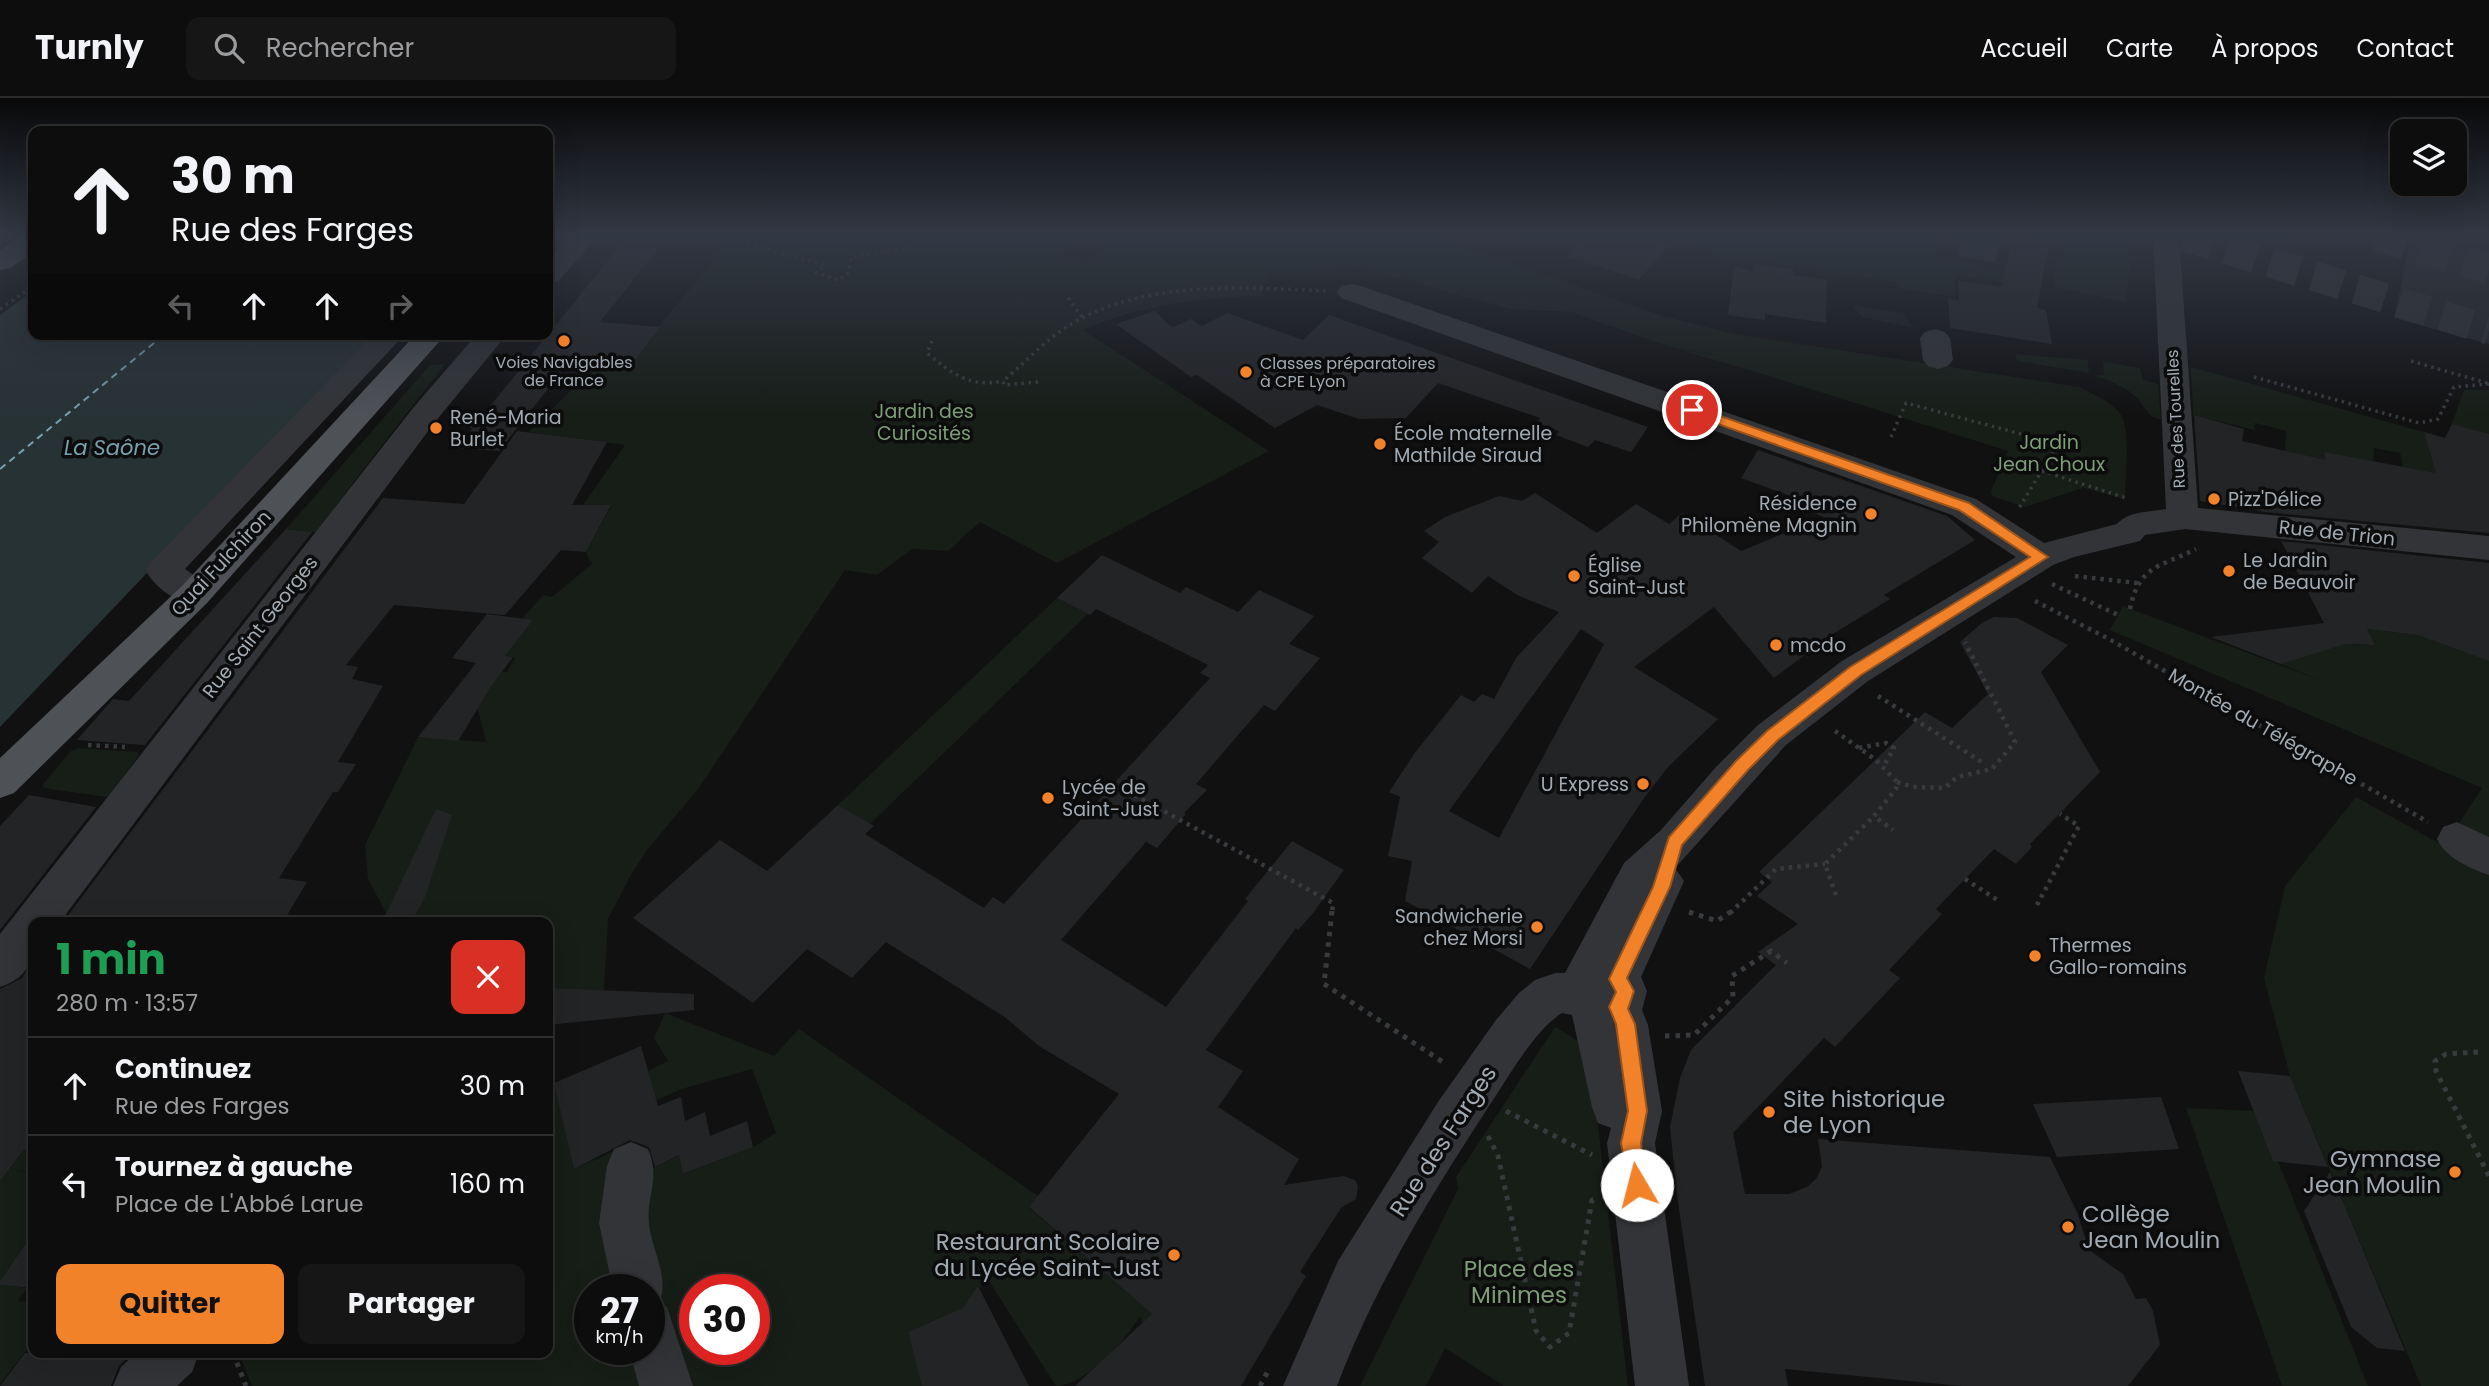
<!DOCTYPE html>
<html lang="fr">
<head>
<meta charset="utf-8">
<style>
	:root { --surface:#0d0d0e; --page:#161617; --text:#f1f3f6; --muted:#9a9c9e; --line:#2d2d2e; --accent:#f1822a }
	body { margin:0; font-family:Poppins,sans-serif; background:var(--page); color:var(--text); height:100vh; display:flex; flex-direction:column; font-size:26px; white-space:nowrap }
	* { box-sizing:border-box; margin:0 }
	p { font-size:23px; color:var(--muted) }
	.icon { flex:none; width:38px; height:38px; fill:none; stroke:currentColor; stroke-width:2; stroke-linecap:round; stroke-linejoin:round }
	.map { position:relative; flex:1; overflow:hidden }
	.details { position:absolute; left:28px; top:819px; width:525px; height:441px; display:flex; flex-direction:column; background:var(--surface); border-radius:14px; box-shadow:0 7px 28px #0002,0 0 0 2px var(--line) }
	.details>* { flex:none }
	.banner { position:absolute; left:28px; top:28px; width:525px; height:214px; border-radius:14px; box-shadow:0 7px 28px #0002,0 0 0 2px var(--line); background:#0d0d0e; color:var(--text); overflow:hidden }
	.fabs { position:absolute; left:2390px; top:21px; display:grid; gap:14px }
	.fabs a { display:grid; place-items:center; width:77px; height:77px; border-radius:14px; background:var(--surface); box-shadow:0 7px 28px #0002,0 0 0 2px var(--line); font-size:35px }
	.speed { position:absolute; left:574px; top:1176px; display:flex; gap:14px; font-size:35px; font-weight:700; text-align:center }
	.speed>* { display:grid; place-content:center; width:91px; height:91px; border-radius:50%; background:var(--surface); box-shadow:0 7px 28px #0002,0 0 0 2px var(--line); line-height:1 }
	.speed small { font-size:18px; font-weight:400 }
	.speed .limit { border:10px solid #d22; background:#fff; color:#111 }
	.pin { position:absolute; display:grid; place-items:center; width:60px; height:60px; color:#fff; margin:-30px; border:4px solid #fff; border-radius:50%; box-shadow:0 2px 7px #0007 }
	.me { position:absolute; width:77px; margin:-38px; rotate:352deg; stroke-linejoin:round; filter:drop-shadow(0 0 5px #0008) }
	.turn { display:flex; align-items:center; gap:24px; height:147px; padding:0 28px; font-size:32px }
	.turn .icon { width:91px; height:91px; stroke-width:2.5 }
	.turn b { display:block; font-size:49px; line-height:60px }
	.lanes { display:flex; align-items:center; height:66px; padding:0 28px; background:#0003; justify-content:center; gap:35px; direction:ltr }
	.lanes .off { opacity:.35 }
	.round { display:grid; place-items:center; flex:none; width:74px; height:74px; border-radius:14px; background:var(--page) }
	.overview { display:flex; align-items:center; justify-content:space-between; height:119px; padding:0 28px }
	h1 { font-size:42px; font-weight:700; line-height:52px; color:#1e9e55 }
	.primary-button { display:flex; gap:14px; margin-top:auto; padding:14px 28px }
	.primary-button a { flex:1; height:80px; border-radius:14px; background:var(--accent); color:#111; font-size:28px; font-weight:700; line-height:80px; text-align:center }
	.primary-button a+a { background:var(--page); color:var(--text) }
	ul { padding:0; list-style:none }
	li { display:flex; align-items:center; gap:21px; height:98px; padding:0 28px; border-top:2px solid var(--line) }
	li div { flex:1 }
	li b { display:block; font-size:26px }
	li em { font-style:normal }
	header { display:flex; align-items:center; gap:42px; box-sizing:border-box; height:98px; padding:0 35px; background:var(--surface); border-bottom:2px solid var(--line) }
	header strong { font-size:33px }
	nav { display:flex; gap:38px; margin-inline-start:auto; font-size:24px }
	.search { width:490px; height:63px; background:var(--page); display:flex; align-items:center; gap:18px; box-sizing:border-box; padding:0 24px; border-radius:14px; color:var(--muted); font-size:26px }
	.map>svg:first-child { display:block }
	.green { fill:#171d17; fill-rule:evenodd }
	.water { fill:#273235 }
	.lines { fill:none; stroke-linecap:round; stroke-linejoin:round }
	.ferry { stroke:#78a1af; stroke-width:2; stroke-dasharray:7 5; stroke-linecap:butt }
	.building { fill:#232426; fill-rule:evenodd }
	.highway-tunnel { stroke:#2e3032; stroke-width:30; stroke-dasharray:30 15; stroke-linecap:butt }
	.path-far2 { stroke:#383b3e; stroke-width:3.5; stroke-dasharray:2.5 4.5; stroke-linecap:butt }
	.path-far1 { stroke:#383b3e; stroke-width:4.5; stroke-dasharray:3.5 5; stroke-linecap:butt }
	.path { stroke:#383b3e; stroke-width:5; stroke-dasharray:4.5 6; stroke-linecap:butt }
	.minor { fill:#323437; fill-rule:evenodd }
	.major { fill:#4e5156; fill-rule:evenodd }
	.route { fill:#f1822a; stroke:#9d541b; stroke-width:2 }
	.poi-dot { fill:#f1822a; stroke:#0c0c0d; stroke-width:2.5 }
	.labels { text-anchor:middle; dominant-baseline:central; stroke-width:7; stroke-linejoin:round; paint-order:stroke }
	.far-poi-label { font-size:16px; fill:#a2abb3; stroke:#0c0c0d }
	.far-street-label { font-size:16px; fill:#a2abb3; stroke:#0c0c0d }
	.park-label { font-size:19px; fill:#7e9e78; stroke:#0c0c0d }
	.poi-label { font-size:19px; fill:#a2abb3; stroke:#0c0c0d; text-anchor:start }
	.street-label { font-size:19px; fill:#a2abb3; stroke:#0c0c0d }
	.water-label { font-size:21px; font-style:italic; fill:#78a1af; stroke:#0c0c0d }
	.near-poi-label { font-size:23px; fill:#a2abb3; stroke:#0c0c0d; text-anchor:start }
	.near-street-label { font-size:23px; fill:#a2abb3; stroke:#0c0c0d }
	.near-park-label { font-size:23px; fill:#7e9e78; stroke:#0c0c0d }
</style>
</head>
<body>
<header>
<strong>Turnly</strong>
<div class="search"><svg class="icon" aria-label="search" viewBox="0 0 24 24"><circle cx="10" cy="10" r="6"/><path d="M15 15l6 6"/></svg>Rechercher</div>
<nav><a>Accueil</a><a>Carte</a><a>À propos</a><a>Contact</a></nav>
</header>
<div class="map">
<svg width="2489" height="1288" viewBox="0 0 2489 1288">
	<rect width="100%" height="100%" fill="#111112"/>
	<!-- green -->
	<path class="green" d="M722,138H1091L1063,159L1084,166L1118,138H1432L1663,218L1734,236L2079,289C2092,296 2113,304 2121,317C2131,333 2125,381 2125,401L2084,390L2083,379V390L2025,409L1992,398L1991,393L2008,353L1760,275L1677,251L1724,259L1667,248L1571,214L1510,211L1360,170L1269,176L1261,198C1199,200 1140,207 1083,232L1269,353L1057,465L980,424L948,453L912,451L877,477L845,472L698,691L647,752L632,775L608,821L604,892H549L548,899V824H391L368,781L365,747L418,639L486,644L477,608L497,573L507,574L515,560L505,558L532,523L522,521L543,497L552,499L593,465L590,464L586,454L611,408L583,407L625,347L529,334L588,275L632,266L661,225L712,165Z
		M1653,138H1942L1936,158L2005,173L2006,185L1955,178V199L1901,191L1896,184L1751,163L1737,166Z
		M2026,138H2146V142L2133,141L2126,205L2053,188L2059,148L2026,141Z
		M1852,207L1903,215L1914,230L1862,219Z
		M2015,256L2088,262L2089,275L2017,263Z
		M2103,264L2140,270L2143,282L2158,286L2161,321C2147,320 2145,308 2136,299C2125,289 2109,282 2095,278L2104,277Z
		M445,266L340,402L319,435L286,431L430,267Z
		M2191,269L2424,334L2449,393L2408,390L2400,355L2374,350L2373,369L2352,370L2285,353L2286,333L2255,325L2254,332L2193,317Z
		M2464,292H2489V337L2452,326Z
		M1057,500L1088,516L870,726L838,707Z
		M2123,508L2320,582L2273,563L2345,543L2355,547H2374L2367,531L2418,537L2489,553V749L2456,730L2482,690L2110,532Z
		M79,650L138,654L139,657L111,696L106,699L43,690V686L71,653Z
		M2356,699L2489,773V1288H2421L2290,978L2264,880L2285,788Z
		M665,915L774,958L799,931L1038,1098L1029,1110L1157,1220L1145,1233L1140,1218C1125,1243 1085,1288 1056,1288L987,1180L954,1224L951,1216L908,1234L928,1288H252L239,1255H548V953L574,1071L634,1044L641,1076L680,1057L684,1076L753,1049L776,1035L752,971L682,991L655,1003L648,973L668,963L654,940ZM590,1192H649V1251H590ZM695,1192H754V1251H695Z
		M1555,929L1589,949L1628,1288H1504L1445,1250L1426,1288H1360L1458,1091L1456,1079Z
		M2186,1010L2258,1013L2368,1288H2282Z
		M24,1052L33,1053V1075L12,1071L33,1076V1135L0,1183V1069L10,1071Z
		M0,1187L27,1190L18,1203L33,1206V1244L0,1286Z"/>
	<!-- water -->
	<path class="water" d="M1962,138L2001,139L1995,165L1958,157Z
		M33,193V236H375L0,629V217Z"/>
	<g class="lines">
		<!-- ferry -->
		<path class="ferry" d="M0,371L165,236"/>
	</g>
	<!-- building -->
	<path class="building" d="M628,138H668L600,224L660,229L632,266L573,259L499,353L456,350Z
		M1584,138H1640L1669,147L1639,182L1566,158Z
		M2025,138H2050L2037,210L2046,212L2052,246L1950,230L1948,201L1959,202L1958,183L2002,189L2010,150L2022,153Z
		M2411,138H2489V246L2394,220Z
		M1756,166L1793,171V177L1827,182L1826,225L1765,216V222L1728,217L1734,168L1755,175Z
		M1155,213L1172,230L1191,221L1202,228L1227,215L1303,242L1329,217L1648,329L1631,354L1595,342L1588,349L1556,337L1559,333L1537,325L1540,320L1438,285L1406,320L1359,321L1317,307L1275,330L1197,277L1191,279L1116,226Z
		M2194,317L2244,331L2242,343L2326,362L2324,354L2436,375L2424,334L2445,340L2452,326L2489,336V435L2265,414L2200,403Z
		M517,333L607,344L572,407H611L586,454L561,452L505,517L394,507L346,567L358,569L352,581L383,588L338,664L356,666L338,694H333L279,780L307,784L283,824H63L383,400L464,406Z
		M1758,352L1947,418L1975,442L1884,497L1890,501L1833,536L1774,580L1714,509L1634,569L1718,621L1669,668L1644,700L1530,871L1405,803L1412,763L1388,758L1400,699L1389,694L1414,656L1461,597L1474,604L1482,596L1494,601L1516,560L1559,514L1519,498L1488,478L1472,495L1422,460L1439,444L1424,433L1445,419L1499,398L1522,403L1535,395L1597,435L1636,406L1669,426L1682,415L1741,453L1824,419L1788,406L1793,399L1741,380ZM1581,531L1604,546L1499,740L1449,713Z
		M286,431L312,434L145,647L77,642L113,601L129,603Z
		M2281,443L2489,465V563L2418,537L2367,531L2375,547L2345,546L2281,566L2211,539L2324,525Z
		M1102,457L1180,495L1186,489L1238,514L1259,492L1314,518L1289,546L1320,560L1275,613L1264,607L1196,686L1207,692L1184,715L1186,716L1157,750L1146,744L1061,842L1166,909L1248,803L1245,801L1292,743L1344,772L1313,815L1298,832L1296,830L1206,952L1243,973L1218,1009L1299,1061L1284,1087L1343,1078L1355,1082L1358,1088L1356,1101L1341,1110L1300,1174L1306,1178L1241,1288H1075L1152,1216L1029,1109L1119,996L1039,948L1006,920L886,844L852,880L807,851L753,905L633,820L720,742L767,773L838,707L874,728L865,736L984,810L993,799L1004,806L1210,580L1200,575L1208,567L1096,511L1090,517L1057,500Z
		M487,516L533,522L505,558L513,559L492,587L458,643L418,639L476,565L452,560Z
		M1994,519L2017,520L2068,547L2041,574L2100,674L2030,746L2032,749L2016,766L1994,751L1936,811L1942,816L1889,872L1900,880L1835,949L1824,940L1733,1035L1745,1096H1789L1807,1089L1816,1081L1822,1069L1818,1041L2050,1059L2077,1114L2089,1152L2123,1176L2136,1201L2146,1200L2153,1213L2160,1247L2128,1288H1962L1785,1271L1788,1288H1705L1677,1097L1670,1029L1680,980L1691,952L1776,867L1758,854L1798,826L1757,798L1772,784L1759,774L1925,614L1952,630L1988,596L1960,544L1982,525Z
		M29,697L96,709L0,832V728Z
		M436,711L452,717L424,802L411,824H382Z
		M33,861V1053L24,1052L0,1083V891L22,880Z
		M548,890L694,896V912L548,927Z
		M641,948L658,1008L681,999L685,1023L705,1014L710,1038L747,1023L753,1049L683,1076L679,1057L655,1069L649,1049L630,1042L574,1071L554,985Z
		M2238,973L2290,978L2328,1069L2273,1063Z
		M2161,999L2179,1051L2057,1059L2033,1006Z
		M2330,1074L2344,1106L2405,1253L2377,1250L2351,1229L2304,1113Z
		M33,1135V1190L0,1187V1183Z
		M978,1188L1029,1288H922L908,1234L963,1210Z
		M25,1255H132L119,1268L111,1288H0Z"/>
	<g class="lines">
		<!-- highway-tunnel -->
		<path class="highway-tunnel" d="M2184,138L2489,232
			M2377,138L2489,171"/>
		<!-- path-far2 -->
		<path class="path-far2" d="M734,142L825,167L816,175L839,182L848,175L851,159L911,149L935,141L936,138
			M1068,200L1083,220
			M0,211L33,188
			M932,243L927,255C951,275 970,290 1003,283
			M2411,263L2487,285
			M2254,279L2419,325L2438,321L2454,289L2489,286
			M1038,284L1004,287L1003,283C1026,264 1047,240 1073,225C1147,182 1244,189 1326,193
			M456,326L475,328
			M498,332H504
			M1891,339L1906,305L2058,346L2019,410
			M2042,373L2126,400"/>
		<!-- path-far1 -->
		<path class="path-far1" d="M2075,478L2137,485
			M2052,486L2118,517
			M2035,503L2109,541L2428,724
			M2130,511C2139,467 2160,469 2196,451
			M1878,598L1985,666
			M1835,633L1876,662L1897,684L1896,691L1874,718L1893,732
			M88,647L125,649
			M1859,650L1886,645L1894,650L1883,669
			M1897,684L1913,689L1945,690L1957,679L1992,671L2015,644L1965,544
			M1112,685L1333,805L1332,815
			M1965,781L1999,803
			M1836,797L1825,766L1874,718
			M2037,807L2079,728L2060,716
			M1730,815L1776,771L1825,766"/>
		<!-- path -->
		<path class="path" d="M1332,813L1324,886L1446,966
			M1689,814L1717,823L1732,813
			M1665,938L1694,937L1733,899L1732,878L1771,853L1787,865
			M2478,954L2446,956L2435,963L2436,973L2489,1078
			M1506,1013L1592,1057
			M1488,1038L1498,1058L1536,1233L1550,1249L1569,1235L1592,1102H1597
			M233,1255L246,1288
			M1260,1288L1268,1273"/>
		<!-- minor -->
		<path class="minor" d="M571,138H599L558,183L548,185V161Z
			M2153,138H2179L2198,410L2489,438V462L2185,431L2145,437L2140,443L2074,459L2053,467L1868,583L1786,647L1675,770L1684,783L1641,879L1647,893L1642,912L1648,927L1662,1013L1655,1045L1689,1288H1635L1607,1045L1611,1030L1598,1025L1592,1009L1572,917L1562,915C1536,931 1510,976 1493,1002C1433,1094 1376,1185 1337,1288H1283L1338,1163L1438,1004L1496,922L1519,895L1535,882L1555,875H1565L1624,765L1661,732L1716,669L1758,627L1842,563L2016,459L1952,417L1341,200L1337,194L1341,188L1351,186L1361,188L1976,401L2044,445L2117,426C2129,413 2149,414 2166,411Z
			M1935,231L1945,234L1950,240L1953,262L1948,268L1938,271L1928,268L1923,262L1920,240L1925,234Z
			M374,236H405L185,471L207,487L213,496L207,505C185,511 157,493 146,473L151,464Z
			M477,236H507L435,324L60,824H33C33,857 35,877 0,889V836L413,310Z
			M2457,724L2489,739V777C2469,770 2446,760 2437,741L2443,729Z
			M631,1044L648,1051C661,1081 646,1097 649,1126C652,1153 670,1179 659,1205L667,1209L693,1288H639L629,1251H649V1192H613L599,1125L607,1068L614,1051Z
			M136,1255H199L192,1274L177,1288H113L121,1269Z"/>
		<!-- major -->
		<path class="major" d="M21,138H33V154L10,170L0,172V152Z
			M416,236H446L207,505L14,695L0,700V660L183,487Z"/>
	</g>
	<!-- sky -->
	<linearGradient id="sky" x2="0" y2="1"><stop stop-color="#09090a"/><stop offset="0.43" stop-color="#323844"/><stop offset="1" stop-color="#323844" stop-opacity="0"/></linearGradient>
	<rect width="2489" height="318" fill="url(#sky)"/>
	<!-- route -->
	<path class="route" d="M1692,308L1969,405L2048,459L1861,577L1778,642L1748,672L1682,747L1670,789L1627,880L1634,893L1628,911L1635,926L1647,1013L1641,1045L1647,1087L1644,1094L1637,1097L1630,1094L1621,1045L1628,1013L1616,926L1609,909L1616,894L1609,881L1653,789L1669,739L1736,663L1767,633L1850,569L2030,459L1959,412L1687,315L1685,312Z"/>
	<!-- markers -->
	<g class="poi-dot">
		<circle cx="564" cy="243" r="7"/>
		<circle cx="1246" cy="274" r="7"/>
		<circle cx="436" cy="330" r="7"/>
		<circle cx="1380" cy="346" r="7"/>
		<circle cx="2214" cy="401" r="7"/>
		<circle cx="1871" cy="416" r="7"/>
		<circle cx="2229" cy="473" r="7"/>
		<circle cx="1574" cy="478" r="7"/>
		<circle cx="1776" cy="547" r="7"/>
		<circle cx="1643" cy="686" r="7"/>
		<circle cx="1048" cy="700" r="7"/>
		<circle cx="1537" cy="829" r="7"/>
		<circle cx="2035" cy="858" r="7"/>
		<circle cx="1769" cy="1014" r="7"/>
		<circle cx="2455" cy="1074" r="7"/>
		<circle cx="2068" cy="1129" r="7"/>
		<circle cx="1174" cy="1157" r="7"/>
	</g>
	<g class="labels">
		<!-- far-poi labels -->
		<g class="far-poi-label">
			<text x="564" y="264">Voies Navigables<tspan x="564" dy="18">de France</tspan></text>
			<text x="1260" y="265" text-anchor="start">Classes préparatoires<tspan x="1260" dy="18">à CPE Lyon</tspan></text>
		</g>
		<!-- far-street labels -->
		<g class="far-street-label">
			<text transform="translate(2176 321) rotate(-93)">Rue des Tourelles</text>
		</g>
		<!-- park labels -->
		<g class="park-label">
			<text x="924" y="313">Jardin des<tspan x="924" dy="22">Curiosités</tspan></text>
			<text x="2049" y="344">Jardin<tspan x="2049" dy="22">Jean Choux</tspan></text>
		</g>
		<!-- poi labels -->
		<g class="poi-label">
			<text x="450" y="319">René-Maria<tspan x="450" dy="22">Burlet</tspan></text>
			<text x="1394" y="335">École maternelle<tspan x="1394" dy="22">Mathilde Siraud</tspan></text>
			<text x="2228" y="401">Pizz'Délice</text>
			<text x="1857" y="405" text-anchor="end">Résidence<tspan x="1857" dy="22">Philomène Magnin</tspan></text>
			<text x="2243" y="462">Le Jardin<tspan x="2243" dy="22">de Beauvoir</tspan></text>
			<text x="1588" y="467">Église<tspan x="1588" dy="22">Saint-Just</tspan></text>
			<text x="1790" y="547">mcdo</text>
			<text x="1629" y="686" text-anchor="end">U Express</text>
			<text x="1062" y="689">Lycée de<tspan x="1062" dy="22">Saint-Just</tspan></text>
			<text x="1523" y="818" text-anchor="end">Sandwicherie<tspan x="1523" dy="22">chez Morsi</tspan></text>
			<text x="2049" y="847">Thermes<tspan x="2049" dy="22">Gallo-romains</tspan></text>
		</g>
		<!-- street labels -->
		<g class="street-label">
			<text transform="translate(2337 435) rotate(6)">Rue de Trion</text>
			<text transform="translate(221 465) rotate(-47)">Quai Fulchiron</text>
			<text transform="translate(260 529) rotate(-52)">Rue Saint Georges</text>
			<text transform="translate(2263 629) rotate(30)">Montée du Télégraphe</text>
		</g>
		<!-- water labels -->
		<g class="water-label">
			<text x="112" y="349">La Saône</text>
		</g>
		<!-- near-poi labels -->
		<g class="near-poi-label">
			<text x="1783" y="1001">Site historique<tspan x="1783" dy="26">de Lyon</tspan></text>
			<text x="2441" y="1061" text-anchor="end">Gymnase<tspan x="2441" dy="26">Jean Moulin</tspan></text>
			<text x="2082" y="1116">Collège<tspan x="2082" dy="26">Jean Moulin</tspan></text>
			<text x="1160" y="1144" text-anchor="end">Restaurant Scolaire<tspan x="1160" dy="26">du Lycée Saint-Just</tspan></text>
		</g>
		<!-- near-street labels -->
		<g class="near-street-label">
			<text transform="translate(1443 1043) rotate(-57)">Rue des Farges</text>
		</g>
		<!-- near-park labels -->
		<g class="near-park-label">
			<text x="1519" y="1171">Place des<tspan x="1519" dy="26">Minimes</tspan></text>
		</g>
	</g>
</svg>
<div class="fabs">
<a><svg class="icon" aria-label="layers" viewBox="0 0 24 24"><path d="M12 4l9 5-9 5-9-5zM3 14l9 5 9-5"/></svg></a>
</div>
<div class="speed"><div>27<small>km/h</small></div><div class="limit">30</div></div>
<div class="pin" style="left:1692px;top:312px;background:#d93025"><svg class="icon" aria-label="arrive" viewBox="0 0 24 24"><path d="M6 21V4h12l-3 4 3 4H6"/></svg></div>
<svg class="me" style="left:1637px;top:1087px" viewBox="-20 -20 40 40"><circle r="19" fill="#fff"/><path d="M0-13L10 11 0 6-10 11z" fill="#f1822a"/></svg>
<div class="banner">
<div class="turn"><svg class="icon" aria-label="ahead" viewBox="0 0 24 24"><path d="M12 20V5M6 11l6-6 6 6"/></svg><div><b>30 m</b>Rue des Farges</div></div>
<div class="lanes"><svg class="icon off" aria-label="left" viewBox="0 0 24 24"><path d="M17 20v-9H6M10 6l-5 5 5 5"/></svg><svg class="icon" aria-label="ahead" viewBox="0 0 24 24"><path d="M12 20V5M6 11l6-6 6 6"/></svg><svg class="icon" aria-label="ahead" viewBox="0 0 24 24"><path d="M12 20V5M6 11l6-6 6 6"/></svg><svg class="icon off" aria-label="right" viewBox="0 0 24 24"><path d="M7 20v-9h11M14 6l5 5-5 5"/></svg></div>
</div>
<section class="details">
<div class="overview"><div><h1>1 min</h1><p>280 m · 13:57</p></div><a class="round" style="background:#d93025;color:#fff"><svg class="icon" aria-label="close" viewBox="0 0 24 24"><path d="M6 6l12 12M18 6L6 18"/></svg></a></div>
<ul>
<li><svg class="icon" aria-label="ahead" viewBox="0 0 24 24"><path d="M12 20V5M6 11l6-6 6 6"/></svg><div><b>Continuez</b><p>Rue des Farges</p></div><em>30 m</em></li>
<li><svg class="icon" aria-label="left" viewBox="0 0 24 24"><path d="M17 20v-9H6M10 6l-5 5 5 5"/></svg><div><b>Tournez à gauche</b><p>Place de L'Abbé Larue</p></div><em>160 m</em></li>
</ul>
<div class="primary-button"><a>Quitter</a><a>Partager</a></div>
</section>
</div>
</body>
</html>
